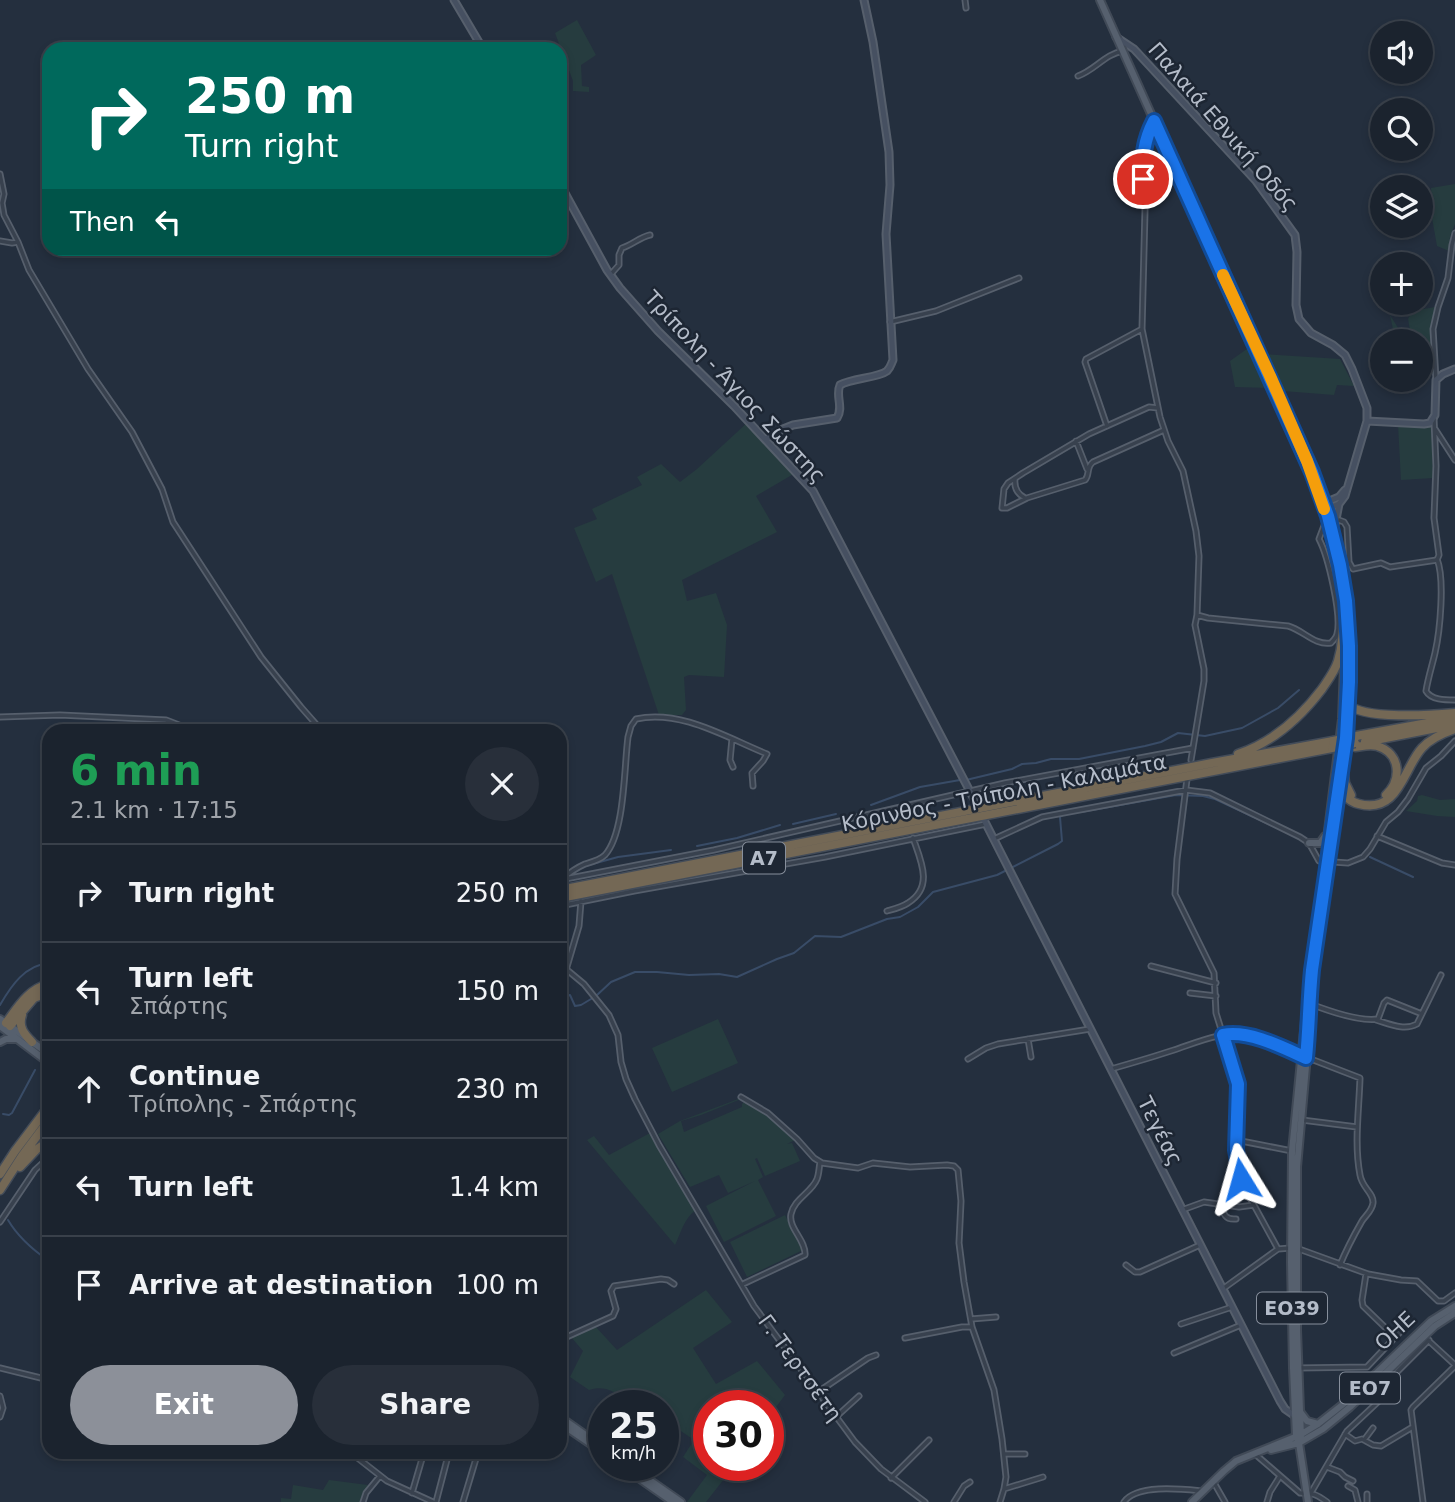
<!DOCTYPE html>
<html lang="en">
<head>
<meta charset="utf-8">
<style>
	:root { --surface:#1b232e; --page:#282f3a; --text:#f1f3f6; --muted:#a0a4aa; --line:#39404a; --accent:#8c9099 }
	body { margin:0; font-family:"DejaVu Sans",sans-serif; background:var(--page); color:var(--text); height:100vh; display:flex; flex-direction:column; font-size:26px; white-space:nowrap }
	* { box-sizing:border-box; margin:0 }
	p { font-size:23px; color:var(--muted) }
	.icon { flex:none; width:38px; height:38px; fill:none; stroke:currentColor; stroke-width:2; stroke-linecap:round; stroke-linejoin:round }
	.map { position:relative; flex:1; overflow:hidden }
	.drawer { position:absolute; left:42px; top:724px; width:525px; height:735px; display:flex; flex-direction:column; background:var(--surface); border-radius:21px; box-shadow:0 4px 10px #0003,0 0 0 2px var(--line) }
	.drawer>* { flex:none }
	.hud { position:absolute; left:42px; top:42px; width:525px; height:214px; border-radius:21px; box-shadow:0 4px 10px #0003,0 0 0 2px var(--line); background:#00695c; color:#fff; overflow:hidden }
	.buttons { position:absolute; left:1370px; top:21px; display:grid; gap:14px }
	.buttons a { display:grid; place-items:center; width:63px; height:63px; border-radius:50%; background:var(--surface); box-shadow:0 4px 10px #0003,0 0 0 2px var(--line); font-size:35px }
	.speed { position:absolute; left:588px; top:1390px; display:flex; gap:14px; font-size:35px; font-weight:700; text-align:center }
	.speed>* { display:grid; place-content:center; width:91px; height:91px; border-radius:50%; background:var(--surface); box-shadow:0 4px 10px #0003,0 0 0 2px var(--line); line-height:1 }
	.speed small { font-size:18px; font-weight:400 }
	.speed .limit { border:10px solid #d22; background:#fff; color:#111 }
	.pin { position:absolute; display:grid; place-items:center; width:60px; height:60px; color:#fff; margin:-30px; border:4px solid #fff; border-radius:50%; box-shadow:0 2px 7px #0007 }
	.me { position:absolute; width:77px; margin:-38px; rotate:352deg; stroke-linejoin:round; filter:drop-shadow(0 0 5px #0008) }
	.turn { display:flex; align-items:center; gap:24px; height:147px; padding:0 28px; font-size:32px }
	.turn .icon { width:91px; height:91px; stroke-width:2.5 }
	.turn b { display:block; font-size:49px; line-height:60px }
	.then { display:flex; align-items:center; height:66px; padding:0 28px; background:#0003; gap:14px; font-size:26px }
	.round { display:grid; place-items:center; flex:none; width:74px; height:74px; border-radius:37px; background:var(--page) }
	.head { display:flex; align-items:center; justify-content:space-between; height:119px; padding:0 28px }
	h1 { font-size:42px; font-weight:700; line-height:52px; color:#1e9e55 }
	.primary-button { display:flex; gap:14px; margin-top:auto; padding:14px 28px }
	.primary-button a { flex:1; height:80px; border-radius:42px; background:var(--accent); color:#fff; font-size:28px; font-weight:700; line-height:80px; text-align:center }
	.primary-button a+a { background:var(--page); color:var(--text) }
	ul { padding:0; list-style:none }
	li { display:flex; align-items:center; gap:21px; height:98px; padding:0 28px; border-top:2px solid var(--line) }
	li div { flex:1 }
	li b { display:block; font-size:26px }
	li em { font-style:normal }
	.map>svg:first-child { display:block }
	.green { fill:#263c3f; fill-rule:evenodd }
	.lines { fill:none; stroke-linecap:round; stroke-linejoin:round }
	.stream { stroke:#394c67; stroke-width:2 }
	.street-casing { stroke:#565f6c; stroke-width:7 }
	.secondary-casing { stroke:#565f6c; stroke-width:9 }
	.primary-casing { stroke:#414a57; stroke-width:10 }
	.highway-casing { stroke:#434c59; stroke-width:11 }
	.street { stroke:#38414e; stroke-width:3.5 }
	.secondary { stroke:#465061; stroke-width:5 }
	.primary { stroke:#56606e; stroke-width:6 }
	.highway { stroke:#746855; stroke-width:8 }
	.highway-bridge-casing { stroke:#434c59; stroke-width:11; stroke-linecap:butt }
	.highway-bridge { stroke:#746855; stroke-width:8 }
	.route-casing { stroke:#114b97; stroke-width:18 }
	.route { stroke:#1a73e8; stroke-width:12 }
	.slow { stroke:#f59e0b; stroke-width:12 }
	.labels { text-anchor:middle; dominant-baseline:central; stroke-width:5; stroke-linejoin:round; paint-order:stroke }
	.shield { fill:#1d2633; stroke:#878f9c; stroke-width:2 }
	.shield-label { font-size:19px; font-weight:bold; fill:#b4bcc9 }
	.street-label { font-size:21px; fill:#b4bcc9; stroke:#1d2633 }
</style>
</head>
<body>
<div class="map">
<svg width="1455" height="1502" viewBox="0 0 1455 1502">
	<rect width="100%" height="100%" fill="#242f3e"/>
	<!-- green -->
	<path class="green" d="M577,20L596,55L581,65L582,86L589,87V92L573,91V81L555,33Z
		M1455,184V224L1450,237L1449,251L1437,246L1432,218L1431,188Z
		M1435,307L1430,333L1433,365L1421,364V341H1402L1395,339L1390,315L1400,331L1408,334L1410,330L1408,319L1412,311Z
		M1251,346L1270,388L1235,387L1230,361Z
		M1263,354L1340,359L1354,386L1337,385L1334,395L1283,391Z
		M748,422L797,472L756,496L777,532L682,580L687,601L716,593L727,625L724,677L689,675L684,677L686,710L682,715H659L612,574L596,582L574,528L597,519L592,509L642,485L637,477L661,464L680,482L697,469Z
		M1398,425L1432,426L1433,478L1401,480Z
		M1422,795L1440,800L1455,799V817L1437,816L1406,811L1417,801L1418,796Z
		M718,1019L738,1063L672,1092L652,1048Z
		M741,1098L769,1116L794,1139L795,1140L787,1144L792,1143L800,1161L765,1176L757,1158L755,1159L763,1177L758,1180L776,1216L724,1242L706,1206L755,1181L728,1193L719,1175L690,1187L658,1134L680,1121ZM741,1099L744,1102L742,1104V1107L684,1132L681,1121L701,1115Z
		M650,1133L696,1210C684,1218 681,1233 675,1245L587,1140L594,1136L609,1155Z
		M785,1215L803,1250L747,1277L730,1242Z
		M706,1290L732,1322L693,1348L716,1384L757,1361L785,1395L768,1418V1405H709V1465H735L706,1502H687L707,1475L683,1457L694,1440L672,1425L663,1437V1405H624L620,1403L621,1397C611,1389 601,1386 589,1390L570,1377L583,1351L571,1337L595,1326L617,1350Z
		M329,1480L368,1485L361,1502H281V1498L291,1499L293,1485L323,1490Z"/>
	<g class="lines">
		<!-- stream -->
		<path class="stream" d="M966,780L1012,769L1022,764L1036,763L1051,759H1079L1145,746L1161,742L1178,733L1205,736L1242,728L1278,708L1299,690
			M871,805L920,787L960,780
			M1081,812L1176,795L1203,796L1215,799L1277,828
			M793,824L836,814
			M697,846L737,838L780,825
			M1370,857L1413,877
			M585,866L618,857L671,850
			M560,996L570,995L575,1006L581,1005L596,996L611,982L635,972H657L689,975L719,974L737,977L777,959L794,953L815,936L841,937L887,919L900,917L918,907L933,892L997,875L1058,844L1062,841L1060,817L1065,814
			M0,1005C11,986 25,965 49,963
			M3,1114L9,1115L12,1113L35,1070
			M8,1220C18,1237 33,1250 49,1261"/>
		<defs>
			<path id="street" d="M965,0L966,8
				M1078,76C1095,70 1105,54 1123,51
				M1153,123L1147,135L1142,160L1145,210L1142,329L1160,417L1168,441L1183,471L1196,531L1199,556L1197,615L1195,625L1204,669V681L1191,760
				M0,174L4,194L2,203L4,215L18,242L29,270L88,369L132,432L162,489L173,522L261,657L301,707L323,732
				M0,241L12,243L18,242
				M611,274L619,265V255L622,248C632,245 640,237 650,235
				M890,322L936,311L1019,278
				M1436,380L1433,329L1438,307L1448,278L1452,245L1455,233
				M1158,408L1149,407L1089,434L1023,473L1008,483L1004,489L1002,508H1007L1027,498L1085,480C1090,475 1086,467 1093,462L1164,430
				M1107,426L1085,362L1086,359L1142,329
				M1435,429L1455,460
				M1076,441L1087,469
				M1015,479C1014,488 1017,494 1025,498
				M1336,519L1344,522L1347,527L1349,562L1353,569L1381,563L1390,567L1437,560L1439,555L1434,518L1436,466L1434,419
				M1437,559C1445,579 1440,631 1435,653C1432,666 1428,678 1426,691C1431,700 1445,700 1455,700
				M1197,615L1208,618L1288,626C1303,630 1315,646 1331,643C1334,639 1336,639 1337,634C1342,615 1328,556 1319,539L1325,523
				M0,717L60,715L166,720L197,732
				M732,739L730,760L733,767
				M1187,779L1177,859L1175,894L1214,973L1216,1013L1238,1084L1236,1150L1241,1179L1249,1196L1278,1249
				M1377,836L1442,863L1455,865
				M994,839L1042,817L1186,790L1210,793L1300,837L1309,843L1319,861L1348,863L1363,857L1370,849L1386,822L1398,812L1408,799L1426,768L1441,756L1455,741
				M562,879C569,873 576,868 585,864C592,862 600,860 605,855C625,833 624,767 628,737L631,726L636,719C681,709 727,738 767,754L763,761L752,773L753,786
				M560,880L714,850L1005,783L1193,748
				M560,906L634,891L825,857L986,824
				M887,911C894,909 902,907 908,903C934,887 921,861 913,838
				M560,964L584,984L609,1015L618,1035L621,1062L626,1079L635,1099L659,1145L754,1306L855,1442L881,1469L925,1502
				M1151,966L1216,983
				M566,970L579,926L581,901
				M1190,993L1216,996
				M1308,1003C1326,1010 1360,1022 1378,1019L1384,1003L1387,1000L1422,1014
				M1376,1020C1390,1024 1404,1031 1417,1024L1441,975
				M1028,1039L1031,1057
				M968,1059L986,1048L998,1044L1090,1029
				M1111,1069C1132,1063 1153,1057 1174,1050C1198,1042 1224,1030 1249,1035L1360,1078C1359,1110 1354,1144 1360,1175C1362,1188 1374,1193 1373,1203C1372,1211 1366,1215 1362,1221C1354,1235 1346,1250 1340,1265
				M741,1097L768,1113L797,1139L814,1158L822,1163L858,1168L873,1163L910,1167L947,1165L954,1166L958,1170L961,1201L959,1243L964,1282L972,1327L994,1390L1002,1439L1006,1477L1004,1489L1000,1502
				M1302,1120L1357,1127
				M1236,1140L1292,1151
				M1222,1204C1223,1214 1225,1220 1236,1219
				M1182,1210L1204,1202L1239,1207L1254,1205
				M0,1222L35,1170L49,1157
				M1299,1249L1368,1274L1401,1280L1417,1281L1438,1301H1444L1455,1293
				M1126,1265L1135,1272H1140L1200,1245
				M1366,1274L1362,1300L1363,1306L1395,1337
				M743,1284L805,1255C806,1240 788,1228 791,1214C794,1199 812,1192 817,1179C819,1174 819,1168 820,1162
				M1224,1288L1278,1249L1291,1248
				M971,1319L996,1317
				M1181,1324L1232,1307
				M905,1338L962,1327H972
				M560,1340L613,1316L616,1309L611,1291L614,1286L661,1279L668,1280L674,1284
				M1429,1341L1455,1365
				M1174,1353L1241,1325
				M0,1368L49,1380
				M1298,1368L1367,1367L1402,1330
				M818,1392L868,1358L876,1355
				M0,1396L3,1408L0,1417
				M836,1417L859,1396
				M1345,1434L1355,1441L1362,1439L1373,1445L1381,1446L1411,1428
				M1364,1440L1373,1428
				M350,1452L387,1481L433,1502
				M1004,1454H1025
				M1255,1454L1300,1493C1313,1493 1316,1494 1327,1502
				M1327,1467L1340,1472L1345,1477L1353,1481
				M891,1478L929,1440
				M1213,1481L1225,1502
				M1348,1486L1355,1490L1358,1502
				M1004,1489L1043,1477
				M1307,1492L1312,1491L1347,1431L1380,1400L1391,1378L1429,1340
				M412,1493L424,1452
				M363,1502L366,1493L380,1476
				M436,1502L449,1452
				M463,1502L478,1452
				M954,1502L964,1486L970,1482
				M1124,1502C1137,1484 1181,1489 1201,1491
				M1267,1502L1270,1492L1280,1476
				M1367,1502V1494
				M1423,1502L1411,1410L1413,1407L1455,1366"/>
			<path id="secondary" d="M454,0L483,49
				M1116,37L1134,49L1256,181L1295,235L1297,252L1296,305L1299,319L1311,333L1333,345L1345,355L1352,369L1367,408V421L1345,496L1339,504L1324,510
				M560,184L607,270L620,288L658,331L734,406L813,491L976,803
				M1367,421L1424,424L1430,423L1435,415L1436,380L1443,374L1455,369
				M766,439L783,429L793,425L837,418C844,407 835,396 840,385C852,378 878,378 887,371C891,367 891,364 893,360L886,234L890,185L889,152L873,42L864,0
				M1322,504L1339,497L1345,490
				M1333,535L1339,504
				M983,818L1280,1401L1285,1409L1295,1416"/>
			<path id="primary" d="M1100,0C1168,154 1238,308 1307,462C1315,478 1318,495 1325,512
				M1324,510L1325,518L1334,555L1344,614
				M1347,611L1349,642
				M1342,768L1346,738L1349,674
				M1309,843H1320L1325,836
				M1326,875L1339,785
				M0,1019L49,1054
				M0,1026L49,1063
				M0,1042L6,1039H15
				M1301,1413L1307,1421L1318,1424
				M560,1417L604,1448
				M560,1423L604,1453
				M1299,1443L1301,1437L1297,1330V1167L1310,1022L1309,1012
				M1271,1450L1299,1443L1323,1429L1350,1407L1435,1326L1455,1313
				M620,1465L673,1502
				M628,1465L681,1502
				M1192,1502L1224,1471L1236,1461L1300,1435L1318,1424L1346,1402L1431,1321L1455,1306
				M1308,1502L1299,1443L1296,1436L1293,1368L1291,1262L1292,1151L1305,1020L1308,1003L1324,862L1342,719L1345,639"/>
			<path id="highway" d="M1348,704C1362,720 1433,715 1455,713
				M1356,736L1455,718
				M1365,742L1452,725
				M1355,747C1363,746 1370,744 1377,746C1401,753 1402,780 1386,795
				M1238,754C1274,742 1300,718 1322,689C1328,680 1335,671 1338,661C1343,645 1343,629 1343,613
				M1343,764L1345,783L1351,795
				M1336,776C1339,789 1346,801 1359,804C1399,814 1403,769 1422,748C1431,738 1443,733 1455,729
				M560,890L1212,763L1333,741
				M560,898L1332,748
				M22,1015C18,1027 24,1034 32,1042
				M6,1023C18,1007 28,989 49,984
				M10,1026L34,998L49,992
				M20,1167L37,1149L49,1141
				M0,1174L15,1151L49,1106
				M0,1190L22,1156L49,1120"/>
		</defs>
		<!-- street casing -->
		<use href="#street" class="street-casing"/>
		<!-- secondary casing -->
		<use href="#secondary" class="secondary-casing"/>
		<!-- primary casing -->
		<use href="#primary" class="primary-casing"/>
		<!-- highway casing -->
		<use href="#highway" class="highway-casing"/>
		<!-- street -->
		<use href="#street" class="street"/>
		<!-- secondary -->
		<use href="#secondary" class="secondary"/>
		<!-- primary -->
		<use href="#primary" class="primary"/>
		<!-- highway -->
		<use href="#highway" class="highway"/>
		<defs>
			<path id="highway-bridge" d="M1333,741L1356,736
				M1332,748L1355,743"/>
		</defs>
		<!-- highway-bridge casing -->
		<use href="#highway-bridge" class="highway-bridge-casing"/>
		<!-- highway-bridge -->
		<use href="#highway-bridge" class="highway-bridge"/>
	</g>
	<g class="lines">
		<defs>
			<path id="route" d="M1143,179C1142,158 1144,140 1154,121L1312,472L1328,516L1340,565L1346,601L1349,646V682L1346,738L1312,970C1309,1000 1309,1028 1306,1058C1282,1047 1249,1030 1223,1035L1238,1084L1236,1150L1241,1179"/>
		</defs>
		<!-- route casing -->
		<use href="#route" class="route-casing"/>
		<!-- route -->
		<use href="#route" class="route"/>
		<!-- slow -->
		<path class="slow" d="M1223,275L1270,376L1307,461L1324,509"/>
	</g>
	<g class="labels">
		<!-- shield labels -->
		<g class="shield">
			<rect x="743" y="842.5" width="42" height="31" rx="5"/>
			<rect x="1257" y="1292.5" width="70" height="31" rx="5"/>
			<rect x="1340" y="1372.5" width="60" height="31" rx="5"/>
		</g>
		<g class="shield-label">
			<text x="764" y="858">Α7</text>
			<text x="1292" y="1308">ΕΟ39</text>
			<text x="1370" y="1388">ΕΟ7</text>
		</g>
		<!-- street labels -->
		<g class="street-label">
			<text transform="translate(1223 127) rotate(49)">Παλαιά Εθνική Οδός</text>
			<text transform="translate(735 387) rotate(47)">Τρίπολη - Άγιος Σώστης</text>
			<text transform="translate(1004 793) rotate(-11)">Κόρινθος - Τρίπολη - Καλαμάτα</text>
			<text transform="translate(1160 1131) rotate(63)">Τεγέας</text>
			<text transform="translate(1395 1331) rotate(-43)">ΟΗΕ</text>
			<text transform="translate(800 1368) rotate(54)">Γ. Τερτσέτη</text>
		</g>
	</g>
</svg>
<div class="buttons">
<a><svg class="icon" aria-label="sound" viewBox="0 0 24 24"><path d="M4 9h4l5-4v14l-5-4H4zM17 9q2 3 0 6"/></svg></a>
<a><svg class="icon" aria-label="search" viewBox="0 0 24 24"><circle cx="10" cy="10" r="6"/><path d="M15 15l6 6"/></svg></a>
<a><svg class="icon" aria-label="layers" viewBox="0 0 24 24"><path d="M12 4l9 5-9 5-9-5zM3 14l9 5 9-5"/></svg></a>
<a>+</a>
<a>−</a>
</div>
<div class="speed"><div>25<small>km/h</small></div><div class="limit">30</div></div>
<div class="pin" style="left:1143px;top:179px;background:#d93025"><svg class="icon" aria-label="arrive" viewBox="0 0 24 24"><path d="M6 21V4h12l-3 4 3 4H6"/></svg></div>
<svg class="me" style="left:1241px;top:1179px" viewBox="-20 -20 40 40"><path d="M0-17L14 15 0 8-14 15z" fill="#1a73e8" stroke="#fff" stroke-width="4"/></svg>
<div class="hud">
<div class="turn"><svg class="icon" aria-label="right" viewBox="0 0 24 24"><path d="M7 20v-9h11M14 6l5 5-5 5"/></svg><div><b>250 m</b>Turn right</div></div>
<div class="then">Then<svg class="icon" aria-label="left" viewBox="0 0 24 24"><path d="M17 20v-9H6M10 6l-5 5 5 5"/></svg></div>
</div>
<section class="drawer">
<div class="head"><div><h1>6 min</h1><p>2.1 km · 17:15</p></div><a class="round"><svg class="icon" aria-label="close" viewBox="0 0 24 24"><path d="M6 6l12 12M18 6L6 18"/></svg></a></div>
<ul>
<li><svg class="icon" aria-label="right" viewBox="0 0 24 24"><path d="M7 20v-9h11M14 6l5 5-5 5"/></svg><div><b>Turn right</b></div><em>250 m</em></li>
<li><svg class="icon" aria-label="left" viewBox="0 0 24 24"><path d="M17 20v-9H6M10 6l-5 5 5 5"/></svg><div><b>Turn left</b><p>Σπάρτης</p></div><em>150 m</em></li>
<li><svg class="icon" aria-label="ahead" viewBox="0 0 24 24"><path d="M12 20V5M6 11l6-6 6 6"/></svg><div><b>Continue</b><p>Τρίπολης - Σπάρτης</p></div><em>230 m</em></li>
<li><svg class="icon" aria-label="left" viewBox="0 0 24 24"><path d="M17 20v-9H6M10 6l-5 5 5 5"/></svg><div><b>Turn left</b></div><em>1.4 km</em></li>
<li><svg class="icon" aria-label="arrive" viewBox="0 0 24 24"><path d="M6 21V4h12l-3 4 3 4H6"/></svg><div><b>Arrive at destination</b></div><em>100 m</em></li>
</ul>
<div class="primary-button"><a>Exit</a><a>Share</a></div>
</section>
</div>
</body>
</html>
